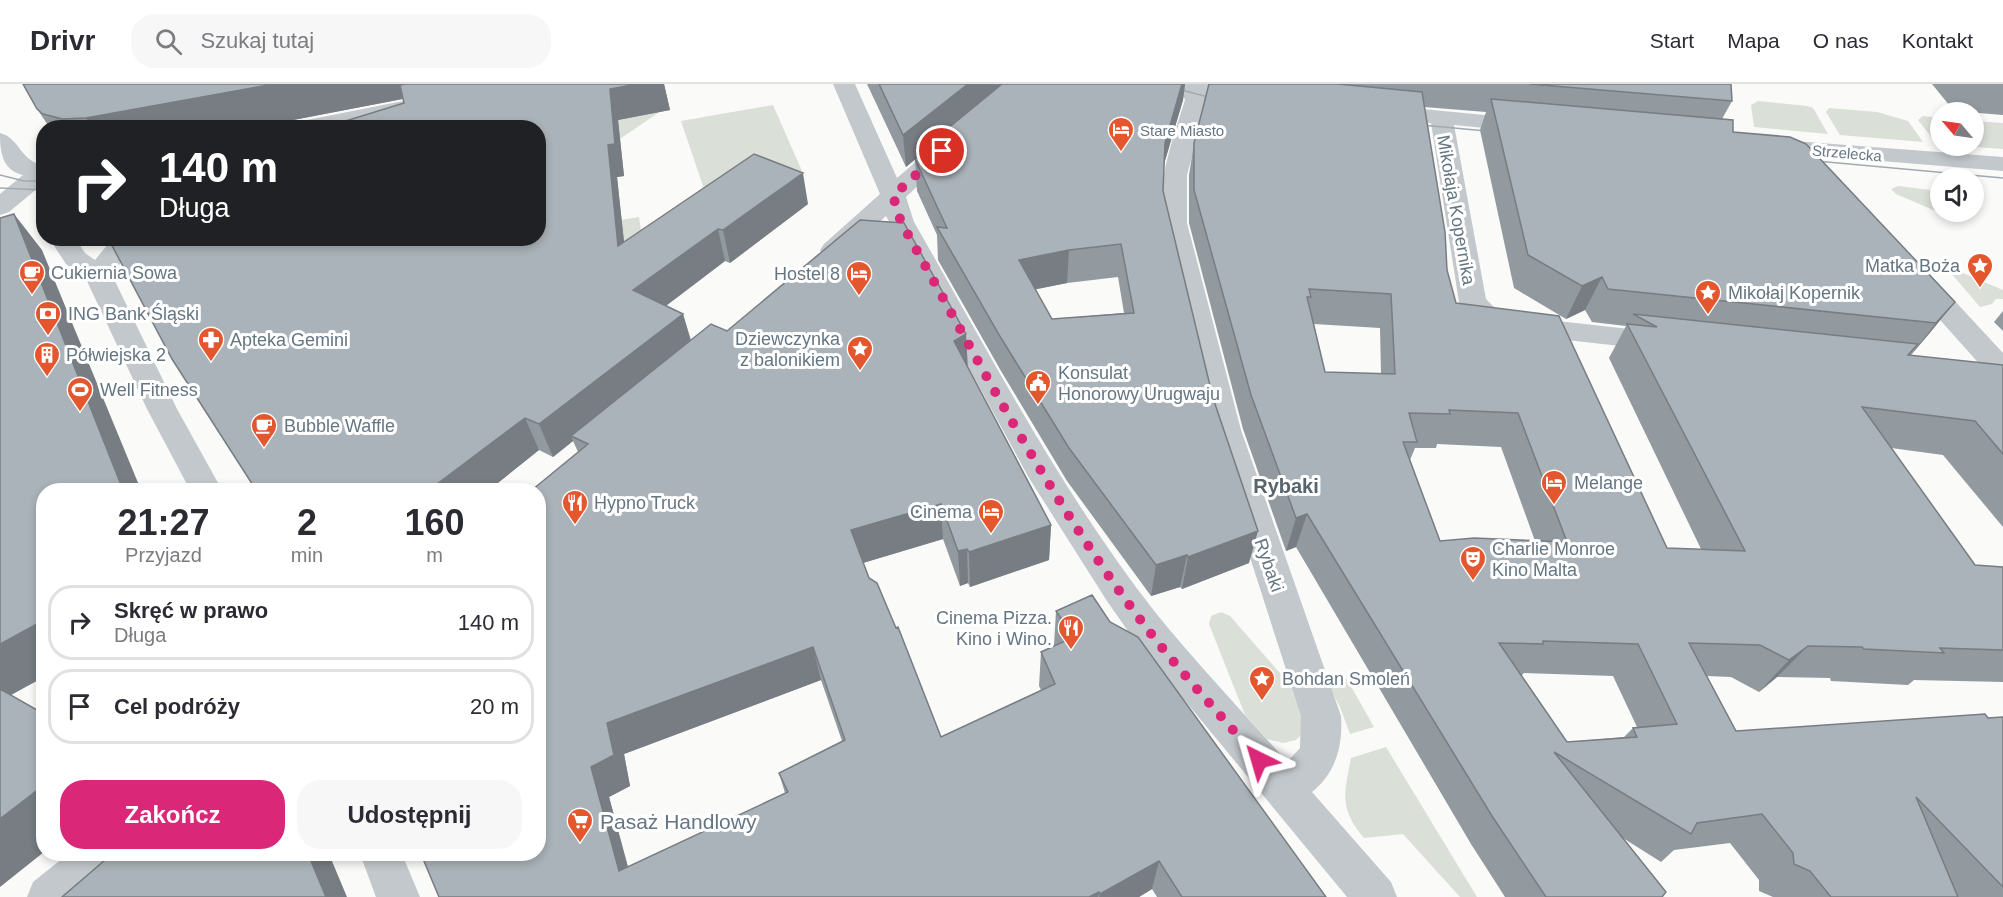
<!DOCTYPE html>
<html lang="pl">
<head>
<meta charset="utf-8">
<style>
	:root { --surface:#fff; --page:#f7f7f7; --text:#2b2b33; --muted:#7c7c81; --line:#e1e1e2; --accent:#db2777 }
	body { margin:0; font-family:Helvetica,sans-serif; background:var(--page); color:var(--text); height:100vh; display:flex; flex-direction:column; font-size:22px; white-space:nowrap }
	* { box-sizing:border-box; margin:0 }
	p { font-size:20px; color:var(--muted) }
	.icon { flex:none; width:33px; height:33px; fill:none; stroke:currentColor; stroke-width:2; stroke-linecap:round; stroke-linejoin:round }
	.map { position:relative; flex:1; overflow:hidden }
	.details { position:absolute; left:36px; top:399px; width:510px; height:378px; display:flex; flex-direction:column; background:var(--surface); border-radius:24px; box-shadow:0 3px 9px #0003 }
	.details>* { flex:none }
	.top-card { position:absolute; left:36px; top:36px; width:510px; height:126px; border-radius:24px; box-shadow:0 3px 9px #0003; background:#202124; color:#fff; overflow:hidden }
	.needle { width:39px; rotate:299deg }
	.fabs { position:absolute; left:1930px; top:18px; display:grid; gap:12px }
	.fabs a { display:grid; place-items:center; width:54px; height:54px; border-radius:50%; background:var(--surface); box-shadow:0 3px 9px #0003; font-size:30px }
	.pin { position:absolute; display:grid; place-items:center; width:51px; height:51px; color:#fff; margin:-26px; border:3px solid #fff; border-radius:50%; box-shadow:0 2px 6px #0007 }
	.me { position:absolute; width:66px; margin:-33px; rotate:320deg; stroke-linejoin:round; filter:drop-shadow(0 0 4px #0008) }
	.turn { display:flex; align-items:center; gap:21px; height:126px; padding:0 24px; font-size:27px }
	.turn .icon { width:78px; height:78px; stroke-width:2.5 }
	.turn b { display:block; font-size:42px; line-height:51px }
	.eta { display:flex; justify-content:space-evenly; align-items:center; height:102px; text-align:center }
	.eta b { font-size:36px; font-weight:600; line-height:42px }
	.button { display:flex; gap:12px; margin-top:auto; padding:12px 24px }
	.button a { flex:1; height:69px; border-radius:24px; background:var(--accent); color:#fff; font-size:24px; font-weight:600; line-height:69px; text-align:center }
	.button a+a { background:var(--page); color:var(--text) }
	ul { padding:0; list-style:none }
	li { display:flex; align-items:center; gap:18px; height:75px; margin:0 12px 9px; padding:0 12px; border:3px solid var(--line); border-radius:24px }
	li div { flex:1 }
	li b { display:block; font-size:22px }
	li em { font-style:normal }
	header { display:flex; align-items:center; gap:36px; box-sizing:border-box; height:84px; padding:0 30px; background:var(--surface); border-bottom:2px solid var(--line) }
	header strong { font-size:28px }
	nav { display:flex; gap:33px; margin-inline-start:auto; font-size:21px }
	.search { width:420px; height:54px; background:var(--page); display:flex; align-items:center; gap:15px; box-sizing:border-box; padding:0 21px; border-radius:24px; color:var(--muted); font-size:22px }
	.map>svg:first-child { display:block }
	.green { fill:#dadfd7 }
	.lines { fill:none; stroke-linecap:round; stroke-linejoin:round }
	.street { fill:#c3c8cc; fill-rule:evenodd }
	.tram { stroke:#a2aab0; stroke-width:1.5 }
	.wall { fill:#929a9f; fill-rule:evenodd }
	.shaded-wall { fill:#777d82 }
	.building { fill:#aab3b9; stroke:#777d82; stroke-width:1.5; fill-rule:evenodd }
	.route { stroke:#db2777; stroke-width:10; stroke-dasharray:0 18 }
	.labels { text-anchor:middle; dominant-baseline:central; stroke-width:6; stroke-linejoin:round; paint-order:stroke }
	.far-poi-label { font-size:15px; fill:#657683; stroke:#fff; text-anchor:start }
	.far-street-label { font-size:15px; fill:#657683; stroke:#fff }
	.street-label { font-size:18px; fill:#657683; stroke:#fff }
	.poi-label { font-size:18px; fill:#657683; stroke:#fff; text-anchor:start }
	.neighbourhood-label { font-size:20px; font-weight:bold; fill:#57646e; stroke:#fff }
	.near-poi-label { font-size:21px; fill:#657683; stroke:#fff; text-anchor:start }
</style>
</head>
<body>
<header>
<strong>Drivr</strong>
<div class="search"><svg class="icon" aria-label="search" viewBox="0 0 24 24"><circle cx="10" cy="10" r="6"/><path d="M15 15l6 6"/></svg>Szukaj tutaj</div>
<nav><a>Start</a><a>Mapa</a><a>O nas</a><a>Kontakt</a></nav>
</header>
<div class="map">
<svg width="2003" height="813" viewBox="0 0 2003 813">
	<rect width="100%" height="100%" fill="#fafaf8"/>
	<!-- green -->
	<path class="green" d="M1758,17L1807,22L1813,24L1828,50L1754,43L1751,21Z
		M773,21L802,87L704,105L681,37Z
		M1829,24L1877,28L1908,37L1923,58L1840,51L1826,28Z
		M661,27L614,59L612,35Z
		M1923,32L1941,34V59H1936L1918,36Z
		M1974,37L2003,39V65L1962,62H1974Z
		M1898,102L1930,106L1941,119V128H1946H1938L1896,110L1891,105Z
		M639,133L644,165L621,181V136Z
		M1944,181L2003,206V215H1996L1992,220L1980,223Z
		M1221,528L1230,532L1292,603L1303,635L1301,651L1296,656L1283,659L1267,655L1245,631L1209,540L1211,532Z
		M1344,590L1374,643L1350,650L1340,623L1324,594Z
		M1386,663L1477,813H1460L1403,750L1364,754C1339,725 1344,710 1351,674Z"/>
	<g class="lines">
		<!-- street -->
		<path class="street" d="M833,0H855L897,94L940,57L948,55L956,57L960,62L906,113L914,138C990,270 1061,408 1155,528C1197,580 1243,628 1287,678L1300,664L1301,632L1209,346L1161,139C1158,95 1172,57 1185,16L1178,0H1217L1260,10L1263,15L1260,20L1252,22L1206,10L1207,16L1187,91V139L1241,346L1341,632C1343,661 1336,689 1312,708L1391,798L1397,813H1347L1130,550L1107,517L1029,394L886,132L842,172L833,174L824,172L820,166L824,160L880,110Z
			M403,17L411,19L414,24L411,29L339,44H291L294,39L302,37Z
			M1381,21L1535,36L1539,41L1535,46L1527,48L1454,41L1486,215L1497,226L1522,233L1665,249L1675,251L1679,258L1675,265L1665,267L1521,251L1477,238L1459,218L1431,39L1373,33L1370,28L1373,23Z
			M0,49C20,54 19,76 44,82V99L9,128L0,131V110L23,91C2,86 0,68 0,49Z
			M1767,55L2003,73V87L1759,67L1755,62L1759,57Z
			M49,154H75L85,169L95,176L108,160L106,154H132L134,160L112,191L177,325L222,406H190L147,325L86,195L66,180Z
			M1917,185L1927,187L2003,269V297L1992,294L1907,199L1903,193L1907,187Z
			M68,770H121L115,785L82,813H27L33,798Z
			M360,770H402L420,813H376Z"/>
		<!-- tram -->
		<path class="tram" d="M1159,0L1223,17
			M1411,40L1497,48
			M1805,76L2003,94
			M0,91L24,97H44
			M0,104L44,106"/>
	</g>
	<!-- wall -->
	<path class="wall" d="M23,0H664L670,26L618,36L624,92L617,93L624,158L808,120L730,179L725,177L666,222L683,230L691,256L727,247L966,250L967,283L1051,441L1049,476L970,503L968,499L960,502L943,455L863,479L869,494L941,653L1041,606L1039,602L1041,568L1055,562L1054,561L1056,527L1110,538L1326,813H1157L1152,805L1139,813H439L578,368L573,357L553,373L539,366L489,406L403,15L251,44H50L37,25ZM821,596L842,657L779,689L785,709L628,783L609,713L630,702L624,670Z
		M867,0H1185L1183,16L1164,80L1163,107L1249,479L1182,505L1180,503L1151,512L1067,397L1001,287L938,176L937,151L917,107L915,75L906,83ZM1118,193L1124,229L1052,235L1035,205L1067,199Z
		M1209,0H1731L1732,17L1722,35L1733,48L1955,218L1928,251L1911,271L2003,281V443L1943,371L1891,364L1975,481L2003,483V598L1914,596L1908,601L1831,597L1830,594L1777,593L1759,608L1731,593L1707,592L1736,647L2003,633V813H1773L1759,807V796L1730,759L1674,766L1661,778L1623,754L1662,813H1505L1471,760L1296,463L1286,467L1243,345L1189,139V91L1194,59ZM1424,23L1486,28L1480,46L1514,204L1566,235L1585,226L1592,238L1626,242L1609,274L1701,465L1667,464L1456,219L1447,186ZM1314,240L1380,244L1381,290L1325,288ZM1437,360L1501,363L1535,457H1440L1410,376L1415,364H1436ZM1524,589L1613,592L1637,643L1633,644L1624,653L1567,658L1521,591H1522Z
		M1932,0H2003V31L1954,27Z
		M2003,227V247L1994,238Z"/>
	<!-- shaded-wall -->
	<path class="shaded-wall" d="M274,0H480L251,44H92L86,34Z
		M637,0H664L670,26L618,36L624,92L617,93L628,195L618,162L608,61L610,5Z
		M968,0H1006L906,83L903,51Z
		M1182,0H1185L1183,16L1161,90L1165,59Z
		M803,89L808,120L730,179L723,146Z
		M14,130L42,166L141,406H123Z
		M718,145L725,177L643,239L633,206Z
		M1069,166L1067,199L1018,209L1019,176Z
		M1602,193L1585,226L1566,235L1582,202Z
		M1955,218L1928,251L1910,272L1936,239Z
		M683,230L692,262L571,352L573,357L553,373L539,340Z
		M966,250L968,286L954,257Z
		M525,334L539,366L489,406H429Z
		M941,420L943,455L856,481L851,446Z
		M1307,430L1296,463L1286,467L1296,434Z
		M1051,441L1049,476L970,503L969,468Z
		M1258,447L1249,479L1182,505L1188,473Z
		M967,465L968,499L960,502L958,467Z
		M1187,471L1180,503L1151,512L1156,481Z
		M37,540L44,546V593L2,616L0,615V560Z
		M1808,562L1777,593L1759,608L1789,576Z
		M813,563L821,596L624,670L630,702L609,713L636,813L619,787L591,683L607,639Z
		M44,701V768L0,803V735Z
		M308,770H329L347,813H326Z
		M1159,777L1152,805L1139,813H1099L1100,810Z
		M1099,808L1098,813H1089Z"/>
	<!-- building -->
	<path class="building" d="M23,0H274L86,34L62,35L43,30L37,25Z
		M406,0H637L610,5L615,60L608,61L618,162L754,70L803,89L723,146L718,145L633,206L683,230L539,340L525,334L429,406H256L172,275L108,154H538V44H323L404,19L400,1Z
		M879,0H968L903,51Z
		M1002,0H1182L1165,59L1163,107L1213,314L1258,447L1188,473L1187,471L1156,481L1069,364L1001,254L937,143L947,144L915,75L935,55ZM1121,160L1134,229L1052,235L1019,176L1069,166Z
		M1209,0H1338L1422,8L1445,148L1447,186L1456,219L1559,232L1667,464L1745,467L1627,240L1657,243L1633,230L1918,260L1908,271L2003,281V370L1975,337L1862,323L1975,481L2003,483V566L1940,564L1944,569L1864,565L1862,563L1808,562L1789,576L1760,561L1689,559L1736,647L1985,630L1988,634L2003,633V803L1916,713L1958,813H1831L1810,787L1794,780L1793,769L1762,730L1697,739L1691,750L1554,668L1666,808L1662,813H1546L1492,732L1307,430L1296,434L1251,311L1194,106V59ZM1309,205L1391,210L1395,290L1325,288L1307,213H1311ZM1449,326L1518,329L1567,458L1474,454L1440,457L1403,358H1417L1409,329L1450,330ZM1543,557L1638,560L1677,640L1633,644L1637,653L1567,658L1499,559L1543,560Z
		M1530,0H1731L1732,17Z
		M1491,15L1733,36V48L1790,53L1806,60L1955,218L1936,239L1608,205L1602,193L1582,202L1528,171Z
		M14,130L123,406H44V545L37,540L0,560V134Z
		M860,136L904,139L966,250L954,257L1051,441L969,468L967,465L958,467L941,420L851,446L869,494L877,499L896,544L898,543L941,653L1055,600L1041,568L1074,553L1056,527L1092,511L1110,538L1138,553L1326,813H1182L1159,777L1100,810L1099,808L1089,813H439L421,770H538V406H532L588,360L571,352L711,240L727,247ZM813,563L845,656L779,689L788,708L619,787L591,683L614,671L607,639Z
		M0,605L44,630V701L0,735Z
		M112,770H308L326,813H62Z"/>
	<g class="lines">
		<!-- route -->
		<path class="route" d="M942,67L893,112L901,138C977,274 1048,413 1142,538C1178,586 1220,630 1259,676"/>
	</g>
	<!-- icons -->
	<defs>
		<symbol id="hotel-pin" viewBox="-11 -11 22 30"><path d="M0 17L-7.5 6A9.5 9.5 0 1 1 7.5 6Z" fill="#e4572e" stroke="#fff"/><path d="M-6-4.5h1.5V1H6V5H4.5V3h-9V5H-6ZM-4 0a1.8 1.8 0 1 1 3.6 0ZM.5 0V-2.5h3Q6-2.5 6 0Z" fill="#fff"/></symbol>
		<symbol id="sight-pin" viewBox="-11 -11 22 30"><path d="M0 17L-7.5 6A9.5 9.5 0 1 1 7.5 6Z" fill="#e4572e" stroke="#fff"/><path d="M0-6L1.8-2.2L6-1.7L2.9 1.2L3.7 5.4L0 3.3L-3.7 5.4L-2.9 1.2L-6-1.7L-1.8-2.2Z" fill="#fff"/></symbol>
		<symbol id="cafe-pin" viewBox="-11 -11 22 30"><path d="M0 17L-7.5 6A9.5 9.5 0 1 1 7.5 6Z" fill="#e4572e" stroke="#fff"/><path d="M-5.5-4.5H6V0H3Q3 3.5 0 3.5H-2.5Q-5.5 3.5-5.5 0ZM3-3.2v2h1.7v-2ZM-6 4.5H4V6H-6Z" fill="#fff"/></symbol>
		<symbol id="bank-pin" viewBox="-11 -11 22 30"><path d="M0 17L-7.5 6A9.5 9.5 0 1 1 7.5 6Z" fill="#e4572e" stroke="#fff"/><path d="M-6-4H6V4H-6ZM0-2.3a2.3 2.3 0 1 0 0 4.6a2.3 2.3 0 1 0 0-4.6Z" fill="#fff"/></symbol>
		<symbol id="pharmacy-pin" viewBox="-11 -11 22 30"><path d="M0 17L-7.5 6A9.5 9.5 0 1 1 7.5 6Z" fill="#e4572e" stroke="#fff"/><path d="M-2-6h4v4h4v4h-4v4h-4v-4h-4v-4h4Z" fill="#fff"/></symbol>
		<symbol id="building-pin" viewBox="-11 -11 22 30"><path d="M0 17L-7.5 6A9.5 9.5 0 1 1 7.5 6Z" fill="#e4572e" stroke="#fff"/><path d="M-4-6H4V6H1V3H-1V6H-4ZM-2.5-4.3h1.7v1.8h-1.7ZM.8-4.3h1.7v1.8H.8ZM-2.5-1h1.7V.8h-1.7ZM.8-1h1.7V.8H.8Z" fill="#fff"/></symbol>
		<symbol id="civic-pin" viewBox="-11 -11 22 30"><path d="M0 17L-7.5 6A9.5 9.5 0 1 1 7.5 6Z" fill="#e4572e" stroke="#fff"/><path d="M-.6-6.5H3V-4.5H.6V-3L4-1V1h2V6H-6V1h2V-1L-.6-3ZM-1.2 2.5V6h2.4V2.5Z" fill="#fff"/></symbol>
		<symbol id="stadium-pin" viewBox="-11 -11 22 30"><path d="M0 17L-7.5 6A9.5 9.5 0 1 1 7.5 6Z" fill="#e4572e" stroke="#fff"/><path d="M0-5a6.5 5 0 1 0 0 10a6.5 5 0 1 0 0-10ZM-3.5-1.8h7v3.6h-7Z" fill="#fff"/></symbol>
		<symbol id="restaurant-pin" viewBox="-11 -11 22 30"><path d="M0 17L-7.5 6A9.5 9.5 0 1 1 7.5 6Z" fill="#e4572e" stroke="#fff"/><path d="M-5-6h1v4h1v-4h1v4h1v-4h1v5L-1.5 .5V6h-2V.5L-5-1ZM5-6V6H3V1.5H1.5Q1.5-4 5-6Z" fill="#fff"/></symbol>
		<symbol id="theatre-pin" viewBox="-11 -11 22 30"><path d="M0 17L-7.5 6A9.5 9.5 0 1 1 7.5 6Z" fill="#e4572e" stroke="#fff"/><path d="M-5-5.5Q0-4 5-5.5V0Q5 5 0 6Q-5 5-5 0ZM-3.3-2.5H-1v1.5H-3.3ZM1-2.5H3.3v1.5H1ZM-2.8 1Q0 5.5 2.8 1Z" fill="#fff"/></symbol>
		<symbol id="supermarket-pin" viewBox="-11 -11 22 30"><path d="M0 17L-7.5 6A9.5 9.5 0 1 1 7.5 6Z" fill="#e4572e" stroke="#fff"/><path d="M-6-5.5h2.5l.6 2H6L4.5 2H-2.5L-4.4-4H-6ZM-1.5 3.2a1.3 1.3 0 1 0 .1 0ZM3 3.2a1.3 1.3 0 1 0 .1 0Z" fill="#fff"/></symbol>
	</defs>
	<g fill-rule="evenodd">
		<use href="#hotel-pin" x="1106" y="31" width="30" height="40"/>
		<use href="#sight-pin" x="1965" y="167" width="30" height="40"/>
		<use href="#cafe-pin" x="17" y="174" width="30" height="40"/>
		<use href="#hotel-pin" x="844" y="175" width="30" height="40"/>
		<use href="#sight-pin" x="1693" y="194" width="30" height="40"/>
		<use href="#bank-pin" x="33" y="215" width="30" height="40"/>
		<use href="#pharmacy-pin" x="196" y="241" width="30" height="40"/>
		<use href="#sight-pin" x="845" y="250" width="30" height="40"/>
		<use href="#building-pin" x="32" y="256" width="30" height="40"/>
		<use href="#civic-pin" x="1023" y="284" width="30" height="40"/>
		<use href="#stadium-pin" x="65" y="291" width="30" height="40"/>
		<use href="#cafe-pin" x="249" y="327" width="30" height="40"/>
		<use href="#hotel-pin" x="1539" y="384" width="30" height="40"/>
		<use href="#restaurant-pin" x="560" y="404" width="30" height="40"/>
		<use href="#hotel-pin" x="976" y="413" width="30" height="40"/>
		<use href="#theatre-pin" x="1458" y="460" width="30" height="40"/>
		<use href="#restaurant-pin" x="1056" y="529" width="30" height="40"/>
		<use href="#sight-pin" x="1247" y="580" width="30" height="40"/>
		<use href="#supermarket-pin" x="565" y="722" width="30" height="40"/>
	</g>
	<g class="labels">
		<!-- far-poi labels -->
		<g class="far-poi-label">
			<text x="1140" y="46">Stare Miasto</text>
		</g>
		<!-- far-street labels -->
		<g class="far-street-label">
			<text transform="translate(1847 69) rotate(5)">Strzelecka</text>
		</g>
		<!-- street labels -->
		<g class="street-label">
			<text transform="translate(1456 126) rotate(80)">Mikołaja Kopernika</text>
			<text transform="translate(1269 481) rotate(71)">Rybaki</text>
		</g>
		<!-- poi labels -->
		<g class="poi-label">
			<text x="1960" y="182" text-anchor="end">Matka Boża</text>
			<text x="51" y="189">Cukiernia Sowa</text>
			<text x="840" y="190" text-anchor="end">Hostel 8</text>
			<text x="1728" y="209">Mikołaj Kopernik</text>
			<text x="68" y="230">ING Bank Śląski</text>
			<text x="840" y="255" text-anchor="end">Dziewczynka<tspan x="840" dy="21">z balonikiem</tspan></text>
			<text x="230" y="256">Apteka Gemini</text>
			<text x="66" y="271">Półwiejska 2</text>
			<text x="1058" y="289">Konsulat<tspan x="1058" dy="21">Honorowy Urugwaju</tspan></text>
			<text x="100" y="306">Well Fitness</text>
			<text x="284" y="342">Bubble Waffle</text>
			<text x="1574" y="399">Melange</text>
			<text x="594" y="419">Hypno Truck</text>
			<text x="972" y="428" text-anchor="end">Cinema</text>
			<text x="1492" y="465">Charlie Monroe<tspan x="1492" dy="21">Kino Malta</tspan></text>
			<text x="1052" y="534" text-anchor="end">Cinema Pizza.<tspan x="1052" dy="21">Kino i Wino.</tspan></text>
			<text x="1282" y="595">Bohdan Smoleń</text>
		</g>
		<!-- neighbourhood labels -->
		<g class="neighbourhood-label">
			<text x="1286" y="402">Rybaki</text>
		</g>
		<!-- near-poi labels -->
		<g class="near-poi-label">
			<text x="600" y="737">Pasaż Handlowy</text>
		</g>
	</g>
</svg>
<div class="fabs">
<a><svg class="needle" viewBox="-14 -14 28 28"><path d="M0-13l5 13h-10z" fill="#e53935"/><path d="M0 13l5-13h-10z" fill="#7c7c81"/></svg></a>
<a><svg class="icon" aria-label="sound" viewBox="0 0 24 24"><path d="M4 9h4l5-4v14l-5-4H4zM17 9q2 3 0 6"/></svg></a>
</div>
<div class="pin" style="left:942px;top:67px;background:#d93025"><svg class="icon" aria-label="arrive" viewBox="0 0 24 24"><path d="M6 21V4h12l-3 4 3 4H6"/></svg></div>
<svg class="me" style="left:1259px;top:676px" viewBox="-20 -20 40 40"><path d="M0-17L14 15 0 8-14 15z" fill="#db2777" stroke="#fff" stroke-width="4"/></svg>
<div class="top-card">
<div class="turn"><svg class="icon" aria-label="right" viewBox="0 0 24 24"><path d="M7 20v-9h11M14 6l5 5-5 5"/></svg><div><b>140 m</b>Długa</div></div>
</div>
<section class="details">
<div class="eta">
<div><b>21:27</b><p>Przyjazd</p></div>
<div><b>2</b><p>min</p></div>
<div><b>160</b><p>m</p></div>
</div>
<ul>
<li><svg class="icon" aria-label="right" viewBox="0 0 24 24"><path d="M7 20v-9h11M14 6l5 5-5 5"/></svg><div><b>Skręć w prawo</b><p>Długa</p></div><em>140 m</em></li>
<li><svg class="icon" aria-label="arrive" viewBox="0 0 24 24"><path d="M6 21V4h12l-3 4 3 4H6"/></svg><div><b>Cel podróży</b></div><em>20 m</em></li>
</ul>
<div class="button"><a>Zakończ</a><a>Udostępnij</a></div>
</section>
</div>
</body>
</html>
